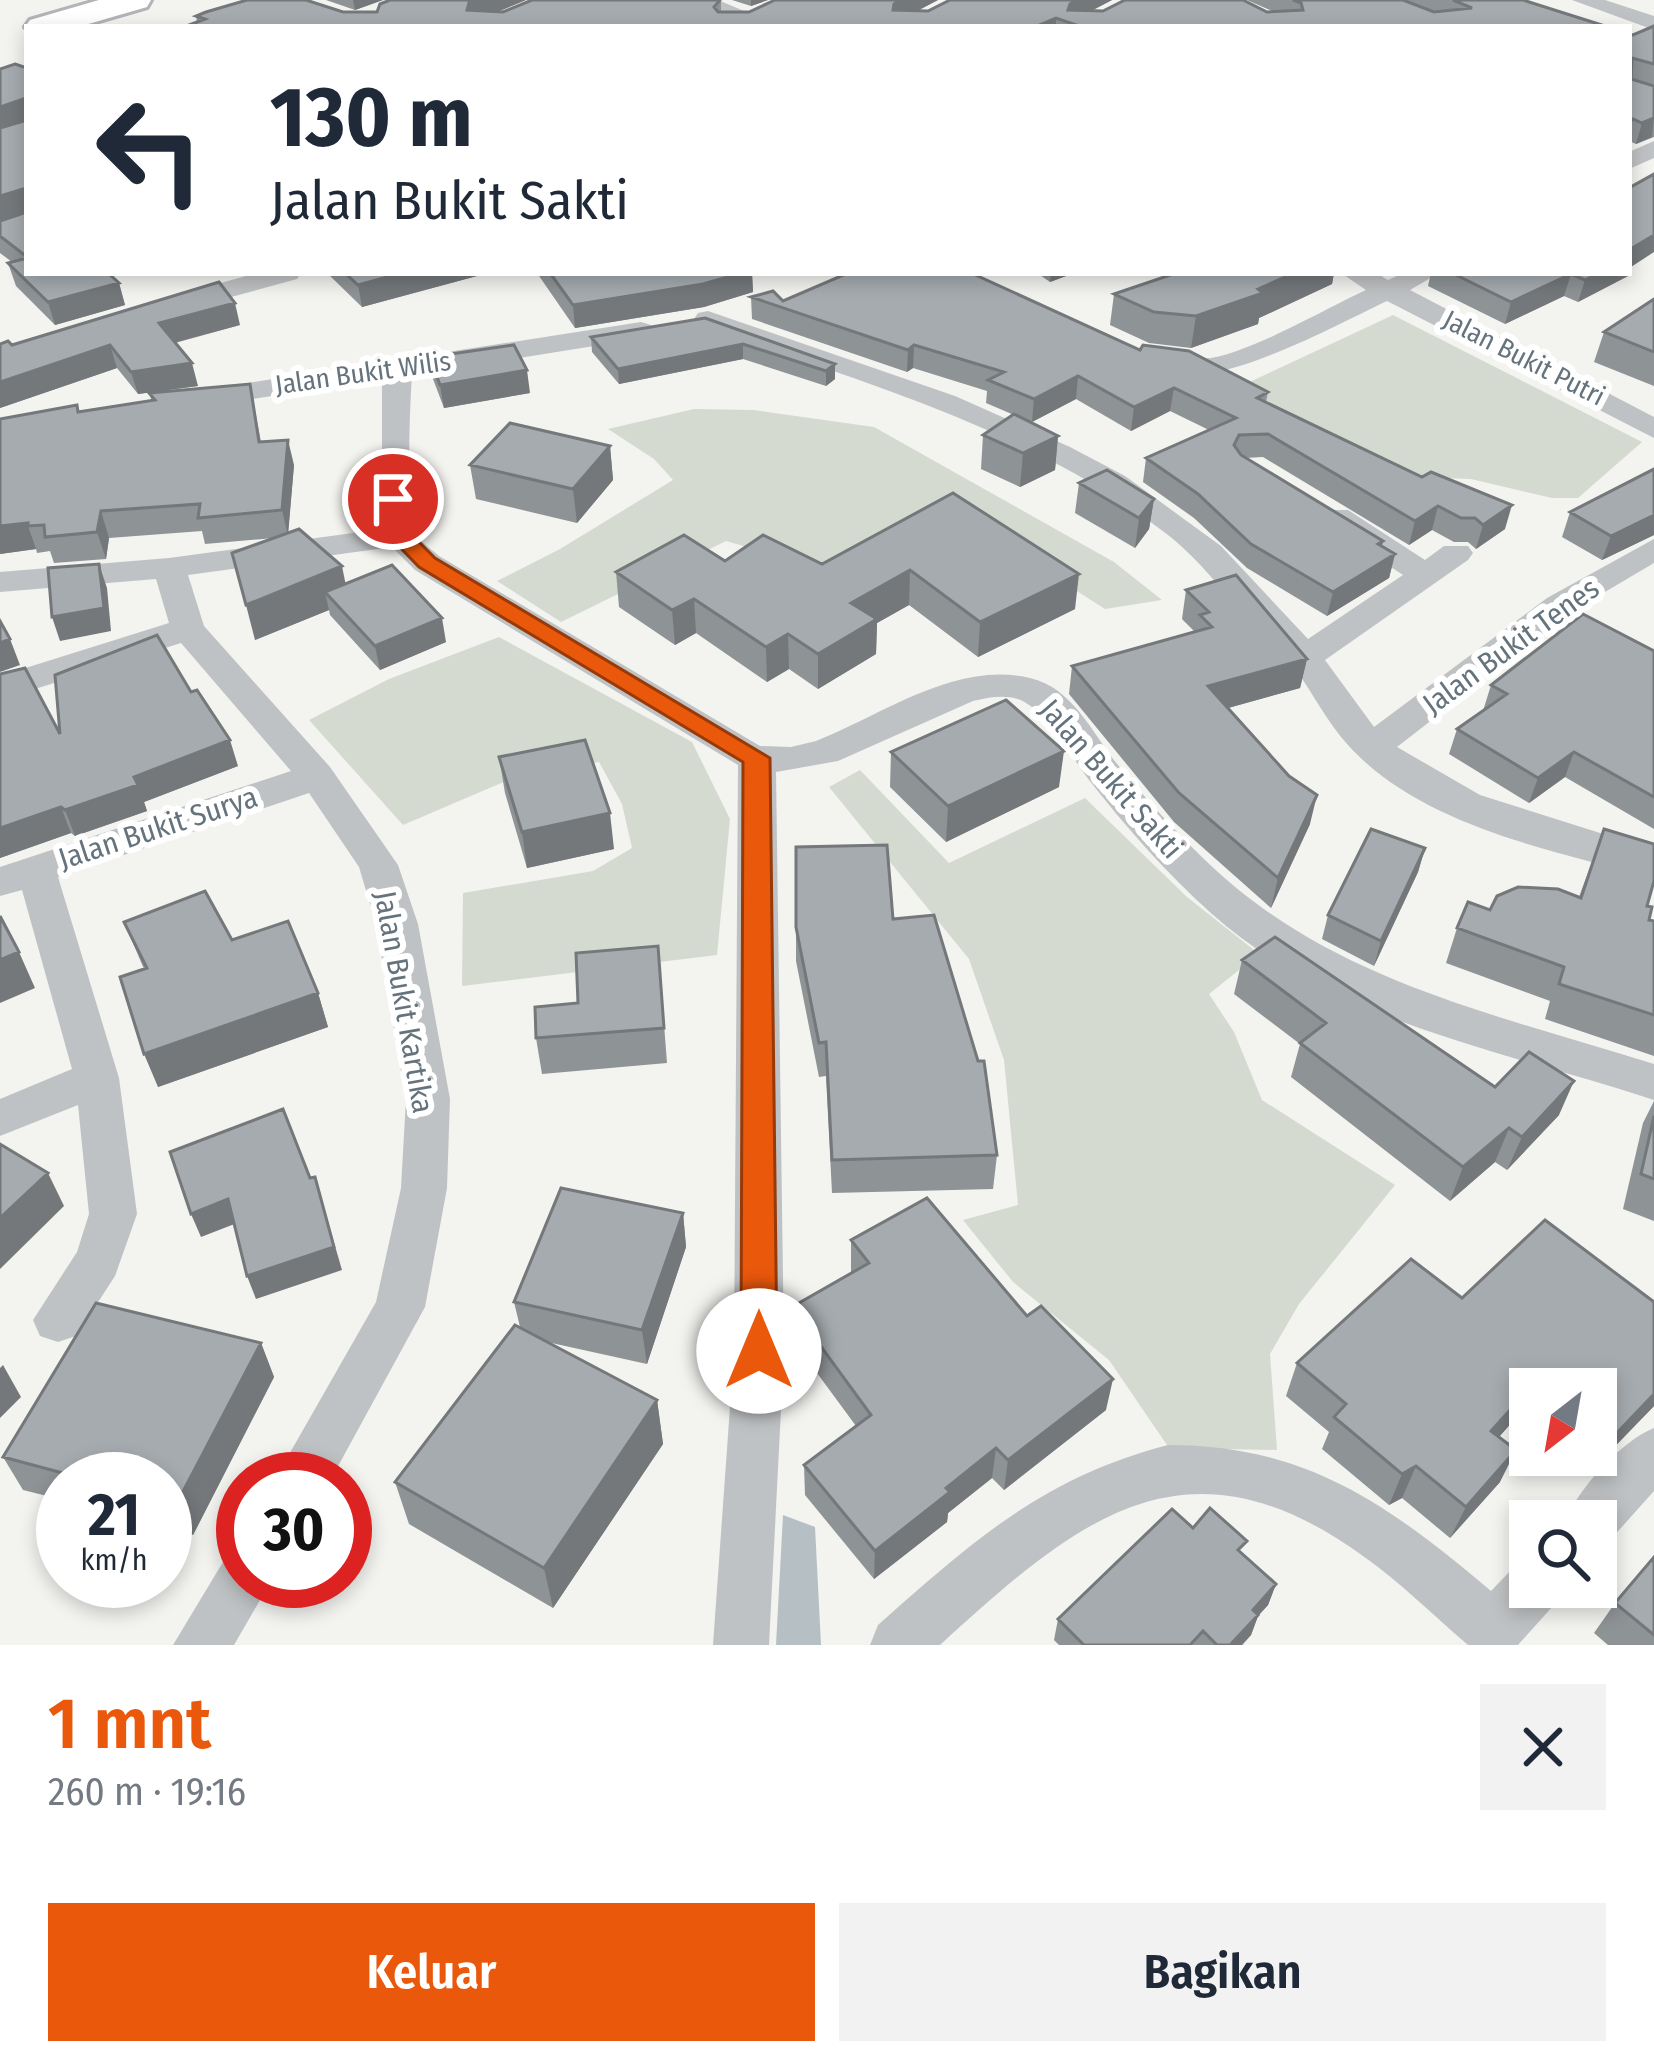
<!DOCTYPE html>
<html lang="id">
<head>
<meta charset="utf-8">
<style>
	:root { --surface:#fff; --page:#f2f2f3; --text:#1f2937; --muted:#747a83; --accent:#ea580c }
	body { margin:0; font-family:"Fira Sans Condensed",sans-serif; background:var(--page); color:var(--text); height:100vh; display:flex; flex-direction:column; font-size:45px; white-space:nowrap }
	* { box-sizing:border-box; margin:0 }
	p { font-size:39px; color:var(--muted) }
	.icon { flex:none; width:66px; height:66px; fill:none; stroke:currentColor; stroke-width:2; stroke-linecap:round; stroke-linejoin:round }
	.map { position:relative; height:1645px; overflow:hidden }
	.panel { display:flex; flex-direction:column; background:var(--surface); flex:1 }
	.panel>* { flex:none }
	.hud { position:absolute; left:24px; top:24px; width:1608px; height:252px; border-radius:0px; box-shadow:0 6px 18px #0003; background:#fff; color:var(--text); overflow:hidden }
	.needle { width:78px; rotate:211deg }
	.controls { position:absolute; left:1509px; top:1368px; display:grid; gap:24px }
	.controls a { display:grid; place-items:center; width:108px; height:108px; border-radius:0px; background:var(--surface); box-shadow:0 6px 18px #0003; font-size:60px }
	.speed { position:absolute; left:36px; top:1452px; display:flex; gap:24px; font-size:60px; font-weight:700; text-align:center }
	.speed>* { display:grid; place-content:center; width:156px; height:156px; border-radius:50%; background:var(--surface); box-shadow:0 6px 18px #0003; line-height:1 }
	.speed small { font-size:30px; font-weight:400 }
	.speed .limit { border:18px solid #d22; background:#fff; color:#111 }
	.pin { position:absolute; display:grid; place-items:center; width:102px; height:102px; color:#fff; margin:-51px; border:6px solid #fff; border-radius:50%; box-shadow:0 3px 12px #0007 }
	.me { position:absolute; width:132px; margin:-66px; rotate:0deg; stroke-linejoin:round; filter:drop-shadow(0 0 9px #0008) }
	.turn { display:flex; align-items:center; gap:42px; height:252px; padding:0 48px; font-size:54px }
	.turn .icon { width:156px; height:156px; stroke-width:2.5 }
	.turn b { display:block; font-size:84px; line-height:102px }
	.round { display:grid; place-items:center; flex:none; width:126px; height:126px; border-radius:0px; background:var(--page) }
	.headline { display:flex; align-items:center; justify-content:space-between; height:204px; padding:0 48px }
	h1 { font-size:72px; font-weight:600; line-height:90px; color:var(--accent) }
	.button { display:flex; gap:24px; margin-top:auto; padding:24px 48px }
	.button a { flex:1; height:138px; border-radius:0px; background:var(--accent); color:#fff; font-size:48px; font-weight:600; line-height:138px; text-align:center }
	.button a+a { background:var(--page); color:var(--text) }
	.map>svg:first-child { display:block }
	.green { fill:#d5dad1 }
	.water { fill:#b6c0c4 }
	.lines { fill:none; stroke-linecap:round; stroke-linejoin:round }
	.highway-casing { stroke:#b1b5b7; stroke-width:6 }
	.minor { fill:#bfc2c4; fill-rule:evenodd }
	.highway { fill:#fff; fill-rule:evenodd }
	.wall { fill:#8e9396 }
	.shaded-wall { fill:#74787a }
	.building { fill:#a5abaf; stroke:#74787a; stroke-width:3 }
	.route { fill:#ea580c; stroke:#983908; stroke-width:3 }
	.labels { text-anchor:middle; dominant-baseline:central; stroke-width:12; stroke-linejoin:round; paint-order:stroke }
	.far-street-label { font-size:27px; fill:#65737d; stroke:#fff }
	.street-label { font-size:30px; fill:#65737d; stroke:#fff }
</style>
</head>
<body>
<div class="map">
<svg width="1654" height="1645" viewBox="0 0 1654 1645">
	<rect width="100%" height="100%" fill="#f3f3f0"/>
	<!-- green -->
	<path class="green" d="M1393,315L1642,442L1578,498H1552L1471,479L1392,476L1239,387Z
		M694,409L754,410L874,427L1114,562L1162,600L1105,609L1050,574L820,584L774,555L726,541L561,622L497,581L560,549L673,480L654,459L608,429Z
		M499,637L692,742L730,819L717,955L462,986L463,893L593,871L632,848L622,804L599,762L522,774L403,825L309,720L389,679Z
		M860,770L949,863L1085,798L1187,897L1259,954L1209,994L1234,1032L1262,1100L1395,1185L1299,1304L1270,1354L1277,1450L1169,1448L1109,1360L1013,1282L963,1220L1018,1205L1004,1060L969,959L829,787Z"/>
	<!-- water -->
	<path class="water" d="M783,1515L815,1527L821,1645H776Z"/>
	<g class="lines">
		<defs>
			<path id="highway" d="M99,0H151L147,7L78,27H25L30,20Z"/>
		</defs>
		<!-- highway casing -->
		<use href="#highway" class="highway-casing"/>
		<!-- minor -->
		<path class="minor" d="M686,0H718L763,19L752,26Z
			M1572,0H1605L1654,16V30Z
			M1654,141V158L1629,169V152Z
			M257,273H301L297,279L176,312L162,304L166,298Z
			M1341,273H1376L1388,280L1403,273H1439L1410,290L1654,417V438L1387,301C1341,322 1190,408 1148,364C1164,347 1190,361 1211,358C1253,351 1325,309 1366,290Z
			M708,311L955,396L1070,447L1125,476L1221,546L1308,639L1403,575L1326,524L1321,517L1326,510H1348L1425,560L1444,546H1468L1473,553L1468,560L1325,660L1374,727L1547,598L1654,539V563L1571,612L1397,747L1480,795L1654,850V878C1553,851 1421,826 1348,745C1327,722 1314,695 1296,670C1283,653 1265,641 1251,624C1222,591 1200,559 1164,532C1028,428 857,380 698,325L694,319L698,313Z
			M641,322L651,325L655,331L651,337L412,375C410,403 405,516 418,536C422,544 433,550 439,556L760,746L791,747L816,741C882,715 956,660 1030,678C1073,688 1092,733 1118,765C1145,798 1174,830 1204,859C1329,981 1493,1013 1654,1064V1100C1505,1051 1333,1022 1212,914C1167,874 1126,827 1089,780C1069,754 1054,720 1026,703C1010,693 990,697 973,701L838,761L776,772L784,1351L769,1645H713L734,1351L738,765L415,570L392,547L188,575L204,626L330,767L398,865L418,924L450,1099L447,1188L425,1307L331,1479H275L376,1302L401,1188L406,1099L376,924L359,867L309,793L58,877L119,1078L137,1214L115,1276L76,1336L58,1342L40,1336L33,1320L77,1252L89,1214L78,1105L0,1136V1099L72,1069L22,890L0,896V867L291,771L181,643L0,700V676L169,623L156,579L0,592V572L169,558L382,529V379L201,407L186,398L190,392Z
			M1654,1428V1491L1611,1539L1596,1545V1521H1565C1580,1487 1620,1442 1654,1428Z
			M1168,1445C1307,1445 1389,1505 1491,1591L1513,1568L1530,1561V1587H1561L1553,1606L1518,1645H1468C1433,1615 1401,1583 1363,1556C1185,1427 1077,1520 940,1645H870L878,1625C973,1541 1042,1478 1168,1445Z
			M243,1554V1581H271L234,1645H173L223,1562Z"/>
		<!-- highway -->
		<use href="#highway" class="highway"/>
	</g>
	<!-- wall -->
	<path class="wall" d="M326,0H383L355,10Z
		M526,0L499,11L721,0V12H749L775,0H938L917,11H928L950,0H1112L1091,11L1267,12L1272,11L1247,0H1523L1608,27H184L197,22L196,16L377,12Z
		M732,0H768L751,6Z
		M1654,26V137L1636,144L1629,141V34L1633,35Z
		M15,64L27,273L119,283L125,305L55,325L16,286L8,263L12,262L0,253V221Z
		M327,273H488L362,307Z
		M537,273H752L753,292L704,307L575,328Z
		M1037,273H1074L1050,282Z
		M1176,273H1334L1332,284L1259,318L1258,324L1191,348L1149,343L1110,325L1114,294Z
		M1431,273H1629L1628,276L1578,302L1564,296L1505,324L1428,286Z
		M989,283L1140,350L1268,392L1266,402L1505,529L1476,549L1468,542H1454L1432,530L1409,545L1263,457L1245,458L1395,554L1389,578L1327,616L1247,568L1194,518L1143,482L1146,458L1209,430L1170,411L1131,431L1076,399L1032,422L1058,436L1055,470L1020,487L981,469L983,435L1014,415L986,403L987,391L913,368L907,372L752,319L751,297L783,301Z
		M1654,299V386L1594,362L1604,332Z
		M705,318L835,364V379L826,386L743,359L619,384L592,352L591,337Z
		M240,325L175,343L198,386L138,394L117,368L0,408V344L12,345Z
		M430,357L530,393L444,408L433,379Z
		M250,384L261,442L294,465L288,532L346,583L446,642L380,670L330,615L329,610L255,640L274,538L205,544L202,531L109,538L106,559L54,563L50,551L37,553L36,549L0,554L79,412L152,401L149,393Z
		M610,446L613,480L577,523L476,499L470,465Z
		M1654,469V535L1602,560L1562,537L1570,512Z
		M1079,483L1154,499L1149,529L1135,548L1075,513Z
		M953,493L1075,609L978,657L909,605L877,623L876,654L818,689L789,669L767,682L696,633L675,645L619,607L616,572L725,561L822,564Z
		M1186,590L1307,659L1300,688L1228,708L1310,824L1271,908L1174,822L1069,694L1072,666L1195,632L1182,619Z
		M1654,651V829L1565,777L1529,803L1449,754L1457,729L1483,711L1491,685Z
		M0,674L60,734L238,766L144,802L147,811L75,836L71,833L0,858Z
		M891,752L1059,787L946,842L890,787Z
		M499,757L614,849L527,868L505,793Z
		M1604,829L1647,906L1649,920L1654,921V1056L1545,1019L1550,1001L1446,963L1457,928L1490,910L1579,897Z
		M1425,848L1418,872L1374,966L1322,939L1328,915Z
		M124,922L232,940L318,993L328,1027L158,1087L144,969Z
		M796,927L997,1155L993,1189L832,1193L826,1076L819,1077L796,961Z
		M658,946L667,1063L542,1074L536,1038Z
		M1242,960L1495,1087L1559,1115L1507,1170L1495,1162L1450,1201L1291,1077L1300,1044L1234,994Z
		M1654,1101V1221L1623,1209L1643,1123Z
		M683,1213L686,1247L647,1364L547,1342L657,1400L663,1444L553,1608L409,1524L395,1482L520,1327L514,1302Z
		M851,1240L1106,1410L1004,1490L992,1478L948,1513L947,1522L874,1579L805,1495L804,1465L856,1426L792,1339V1307L851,1273Z
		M1462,1298L1654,1406L1592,1470L1574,1455H1596V1389H1530V1419L1521,1412L1499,1437L1500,1482L1450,1538L1402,1498L1389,1505L1322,1449L1329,1432L1286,1396L1297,1363Z
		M261,1343L274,1377L193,1535L165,1528V1479H63V1500L23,1490L3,1457Z
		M1193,1528L1243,1554L1276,1584L1268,1605L1258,1616L1251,1635L1242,1645H1059L1054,1640L1058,1619Z
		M1654,1557V1645H1608L1594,1633L1615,1603Z"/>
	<!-- shaded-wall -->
	<path class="shaded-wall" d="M353,0H383L355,10Z
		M477,0H526L471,23L467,10L469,3Z
		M751,0H768L751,6Z
		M901,0H938L894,23L893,27L894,4Z
		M1077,0H1112L1068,23L1070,4Z
		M1056,18V27H1035Z
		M23,99L27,120L0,130V107Z
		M1654,118L1652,137L1636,144L1642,123Z
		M23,189L27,211L0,220V196Z
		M1654,235V252L1631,267L1629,272V250Z
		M402,273H488L362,307L358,285Z
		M742,273H752L753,292L704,307L575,328L573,305Z
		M1051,273H1074L1050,282Z
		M1294,273H1334L1332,284L1259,318L1258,324L1191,348L1196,316Z
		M1599,273H1629L1628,276L1578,302L1585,280Z
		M1571,274L1564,296L1505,324L1511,302Z
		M119,283L125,305L55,325L48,302Z
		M235,303L240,325L165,345L159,323Z
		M743,344V359L619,384L618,369Z
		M110,345L117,368L0,408V382Z
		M914,345L913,368L907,372L908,350Z
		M192,363L198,386L138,394L131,372Z
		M835,364V379L826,386V371Z
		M527,370L530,393L444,408L440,385Z
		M1078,376L1076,399L1032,422L1034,399Z
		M1174,388L1170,411L1131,431L1134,407Z
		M1058,436L1055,470L1020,487L1023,453Z
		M288,440L294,465L288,536L282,510Z
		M610,446L613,480L577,523L573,489Z
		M1154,499L1149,529L1135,548L1139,518Z
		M1512,505L1505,529L1476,549L1483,525Z
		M1438,506L1432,530L1409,545L1415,521Z
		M101,511L109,538L106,559L97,532Z
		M1654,515V535L1602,560L1611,536Z
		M28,523V526L36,549L0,554V526Z
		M1383,541L1378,565L1395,554L1389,578L1327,616L1333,592L1378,544Z
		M99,564L107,588L111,631L60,641L52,617Z
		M342,566L349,601L325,592L329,610L255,640L246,605Z
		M910,570L909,605L877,623L876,654L818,689V654L851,603Z
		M1079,574L1075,609L978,657L980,622Z
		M694,599L696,633L675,645L672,610Z
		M442,618L446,642L380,670L375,646Z
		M788,634L789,669L767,682L766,647Z
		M10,639L20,665L0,672V643Z
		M1307,659L1300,688L1203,715L1208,686Z
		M230,740L238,766L144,802L147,811L75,836L65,810L134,777Z
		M1064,751L1059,787L946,842L948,806Z
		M1574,752L1565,777L1529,803L1538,778Z
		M1317,795L1310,824L1271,908L1278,878Z
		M61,807L71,833L0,858V828Z
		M610,813L614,849L527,868L522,832Z
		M1425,848L1418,872L1374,966L1381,941Z
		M19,952L35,988L0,1003V960Z
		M318,993L328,1027L158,1087L144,1054Z
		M1574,1081L1559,1115L1507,1170L1522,1137Z
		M1509,1128L1495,1162L1450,1201L1463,1167Z
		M48,1173L64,1206L0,1269V1218Z
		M315,1177L342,1270L256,1299L247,1276Z
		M228,1199L237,1223L201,1237L191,1214Z
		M683,1213L686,1247L647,1364L642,1330Z
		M261,1343L274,1377L193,1535L177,1503Z
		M3,1365L21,1397L0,1418V1368Z
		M1113,1379L1106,1410L1004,1490L1008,1460Z
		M1538,1379L1533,1389H1530V1395L1521,1412L1476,1463L1491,1431Z
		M1654,1394V1406L1592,1470L1611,1439Z
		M657,1400L663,1444L553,1608L544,1568Z
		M996,1448L992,1478L948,1513L947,1522L874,1579L875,1551L946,1488Z
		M1516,1450L1500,1482L1450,1538L1466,1507Z
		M1416,1466L1402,1498L1389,1505L1402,1474Z
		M1276,1584L1268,1605L1258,1616L1251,1635L1242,1645H1230L1253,1610Z"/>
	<!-- building -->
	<path class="building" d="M247,0H306L343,12H377L380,4L390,0H477L469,3L467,10L503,12L532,0H720L714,7L718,12H749L775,0H901L894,4L893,10L928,11L950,0H1077L1070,4L1068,10L1103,11L1125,0H1243L1267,12L1303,10L1301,3L1293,0H1403L1434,12L1472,8L1453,0H1523L1608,27H1082L1056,18L1035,27H184L205,19L196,16L206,12Z
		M1654,26V64L1632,58L1631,79L1654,86V118L1642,123L1633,119L1629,122V34L1633,35Z
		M15,64L27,68V257L0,236V221L24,213L23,189L0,196V128L24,121L23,99L0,107V69Z
		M1654,174V235L1629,250V188Z
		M27,258V273H108L119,283L48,302L8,263Z
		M345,273H402L358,285Z
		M550,273H742L703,284L573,305Z
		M848,273H971L1140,350L1143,345L1189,351L1268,392L1257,398L1422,477L1431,472L1512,505L1483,525L1475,518H1461L1438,506L1415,521L1268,434L1239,435L1234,445L1241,455L1383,541L1378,544L1395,554L1333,592L1251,544L1198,494L1146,458L1236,418L1174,388L1134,407L1078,376L1034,399L988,380L1004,372L914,345L908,350L751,297L773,291L783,301Z
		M1176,273H1294L1258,289L1263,293L1196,316L1154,312L1114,294Z
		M1452,273H1599L1585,280L1571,274L1511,302Z
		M219,282L235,303L159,323L192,363L131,372L110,345L0,382V344L8,341L12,345Z
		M1654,299V352L1604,332Z
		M705,318L835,364L826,371L743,344L618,369L591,337Z
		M514,345L527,370L440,385L430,357Z
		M250,384L259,442L288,440L282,510L198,518L200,504L101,511L97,532L45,537L44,525L28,526V523L0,526V419L77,405L78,412L155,400L149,393Z
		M1014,414L1058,436L1023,453L983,435Z
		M510,423L610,446L573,489L470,465Z
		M1654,469V515L1611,536L1570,512Z
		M1107,470L1154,499L1139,518L1079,483Z
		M953,493L1079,574L980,622L910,570L851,603L877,619L818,654L788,634L766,647L694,599L672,610L616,572L684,535L725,561L763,535L822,564Z
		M299,529L342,566L246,605L232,553Z
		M99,564L104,608L52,617L48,568Z
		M392,565L442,618L375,646L325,592Z
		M1236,575L1307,659L1208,686L1289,776L1317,795L1278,878L1179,793L1072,666L1212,627L1200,615L1209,612L1186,590Z
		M1583,614L1654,651V797L1574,752L1538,778L1457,729L1507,694L1491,685Z
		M0,621L10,639L0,643Z
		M157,635L191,692L197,690L230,740L134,777L138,785L65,810L61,807L0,828V674L25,668L60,734L55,675Z
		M1006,700L1064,751L948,806L891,752Z
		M585,740L610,813L522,832L499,757Z
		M1371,829L1425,848L1381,941L1328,915Z
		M1604,829L1654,844V881L1647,906L1652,907L1649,920L1654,921V1015L1559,984L1564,967L1457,928L1468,902L1490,910L1497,896L1518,887L1558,889L1581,898Z
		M887,845L893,919L934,915L978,1061H984L997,1155L832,1160L826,1042L819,1043L796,927V847Z
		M205,891L232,940L288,921L318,993L144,1054L120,977L147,968L124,922Z
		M0,916L19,952L0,960Z
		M1275,937L1495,1087L1529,1052L1574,1081L1522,1137L1509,1128L1463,1167L1300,1043L1326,1023L1242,960Z
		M658,946L664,1028L536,1038L535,1007L578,1003L576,953Z
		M283,1109L310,1178L315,1177L334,1247L247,1276L228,1199L191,1214L170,1152Z
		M1654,1116V1179L1641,1174Z
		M0,1144L48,1173L0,1218Z
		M561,1188L683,1213L642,1330L514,1302Z
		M927,1198L1027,1316L1041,1306L1113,1379L1008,1460L996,1448L946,1488L950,1492L875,1551L804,1465L871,1415L792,1307L869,1263L851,1240Z
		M1545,1220L1654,1302V1394L1611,1439L1596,1426V1389H1550L1538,1379L1491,1431L1516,1450L1466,1507L1416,1466L1402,1474L1334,1417L1346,1404L1297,1363L1411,1259L1462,1298Z
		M96,1303L261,1343L177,1503L165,1500V1479H85L3,1457Z
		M515,1325L657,1400L544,1568L395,1482Z
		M1210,1508L1247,1541L1238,1550L1276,1584L1253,1610L1258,1615L1230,1645H1217L1203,1631L1190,1645H1084L1058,1619L1172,1509L1193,1528Z
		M1654,1557V1635L1615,1603Z"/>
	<!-- route -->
	<path class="route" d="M393,492L405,499L411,534L435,558L770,758L777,1351L771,1362L759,1367L747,1362L741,1351L743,762L419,567L389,536L382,499Z"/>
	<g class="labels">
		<!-- far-street labels -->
		<g class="far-street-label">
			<text transform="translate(1524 358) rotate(27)">Jalan Bukit Putri</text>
			<text transform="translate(363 373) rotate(-8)">Jalan Bukit Wilis</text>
		</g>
		<!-- street labels -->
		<g class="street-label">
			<text transform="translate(1511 646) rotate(-36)">Jalan Bukit Tenes</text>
			<text transform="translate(1111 779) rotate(49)">Jalan Bukit Sakti</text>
			<text transform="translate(158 828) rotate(-18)">Jalan Bukit Surya</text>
			<text transform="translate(404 1002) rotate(80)">Jalan Bukit Kartika</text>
		</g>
	</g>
</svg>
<div class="controls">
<a><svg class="needle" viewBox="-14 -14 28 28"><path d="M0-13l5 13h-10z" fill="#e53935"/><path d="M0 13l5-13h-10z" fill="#747a83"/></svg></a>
<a><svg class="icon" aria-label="search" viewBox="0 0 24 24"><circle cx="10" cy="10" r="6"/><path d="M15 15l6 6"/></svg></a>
</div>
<div class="speed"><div>21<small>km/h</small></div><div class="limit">30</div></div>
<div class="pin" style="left:393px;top:499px;background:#d93025"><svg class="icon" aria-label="arrive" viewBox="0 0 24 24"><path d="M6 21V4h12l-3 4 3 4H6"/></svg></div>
<svg class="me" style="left:759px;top:1351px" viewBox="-20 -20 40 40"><circle r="19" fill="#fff"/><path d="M0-13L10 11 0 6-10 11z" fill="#ea580c"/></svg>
<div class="hud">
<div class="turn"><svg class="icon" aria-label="left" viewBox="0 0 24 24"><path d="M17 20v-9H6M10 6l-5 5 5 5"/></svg><div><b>130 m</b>Jalan Bukit Sakti</div></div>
</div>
</div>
<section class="panel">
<div class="headline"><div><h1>1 mnt</h1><p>260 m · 19:16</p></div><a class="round"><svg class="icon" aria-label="close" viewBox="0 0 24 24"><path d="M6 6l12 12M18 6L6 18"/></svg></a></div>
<div class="button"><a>Keluar</a><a>Bagikan</a></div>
</section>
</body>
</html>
